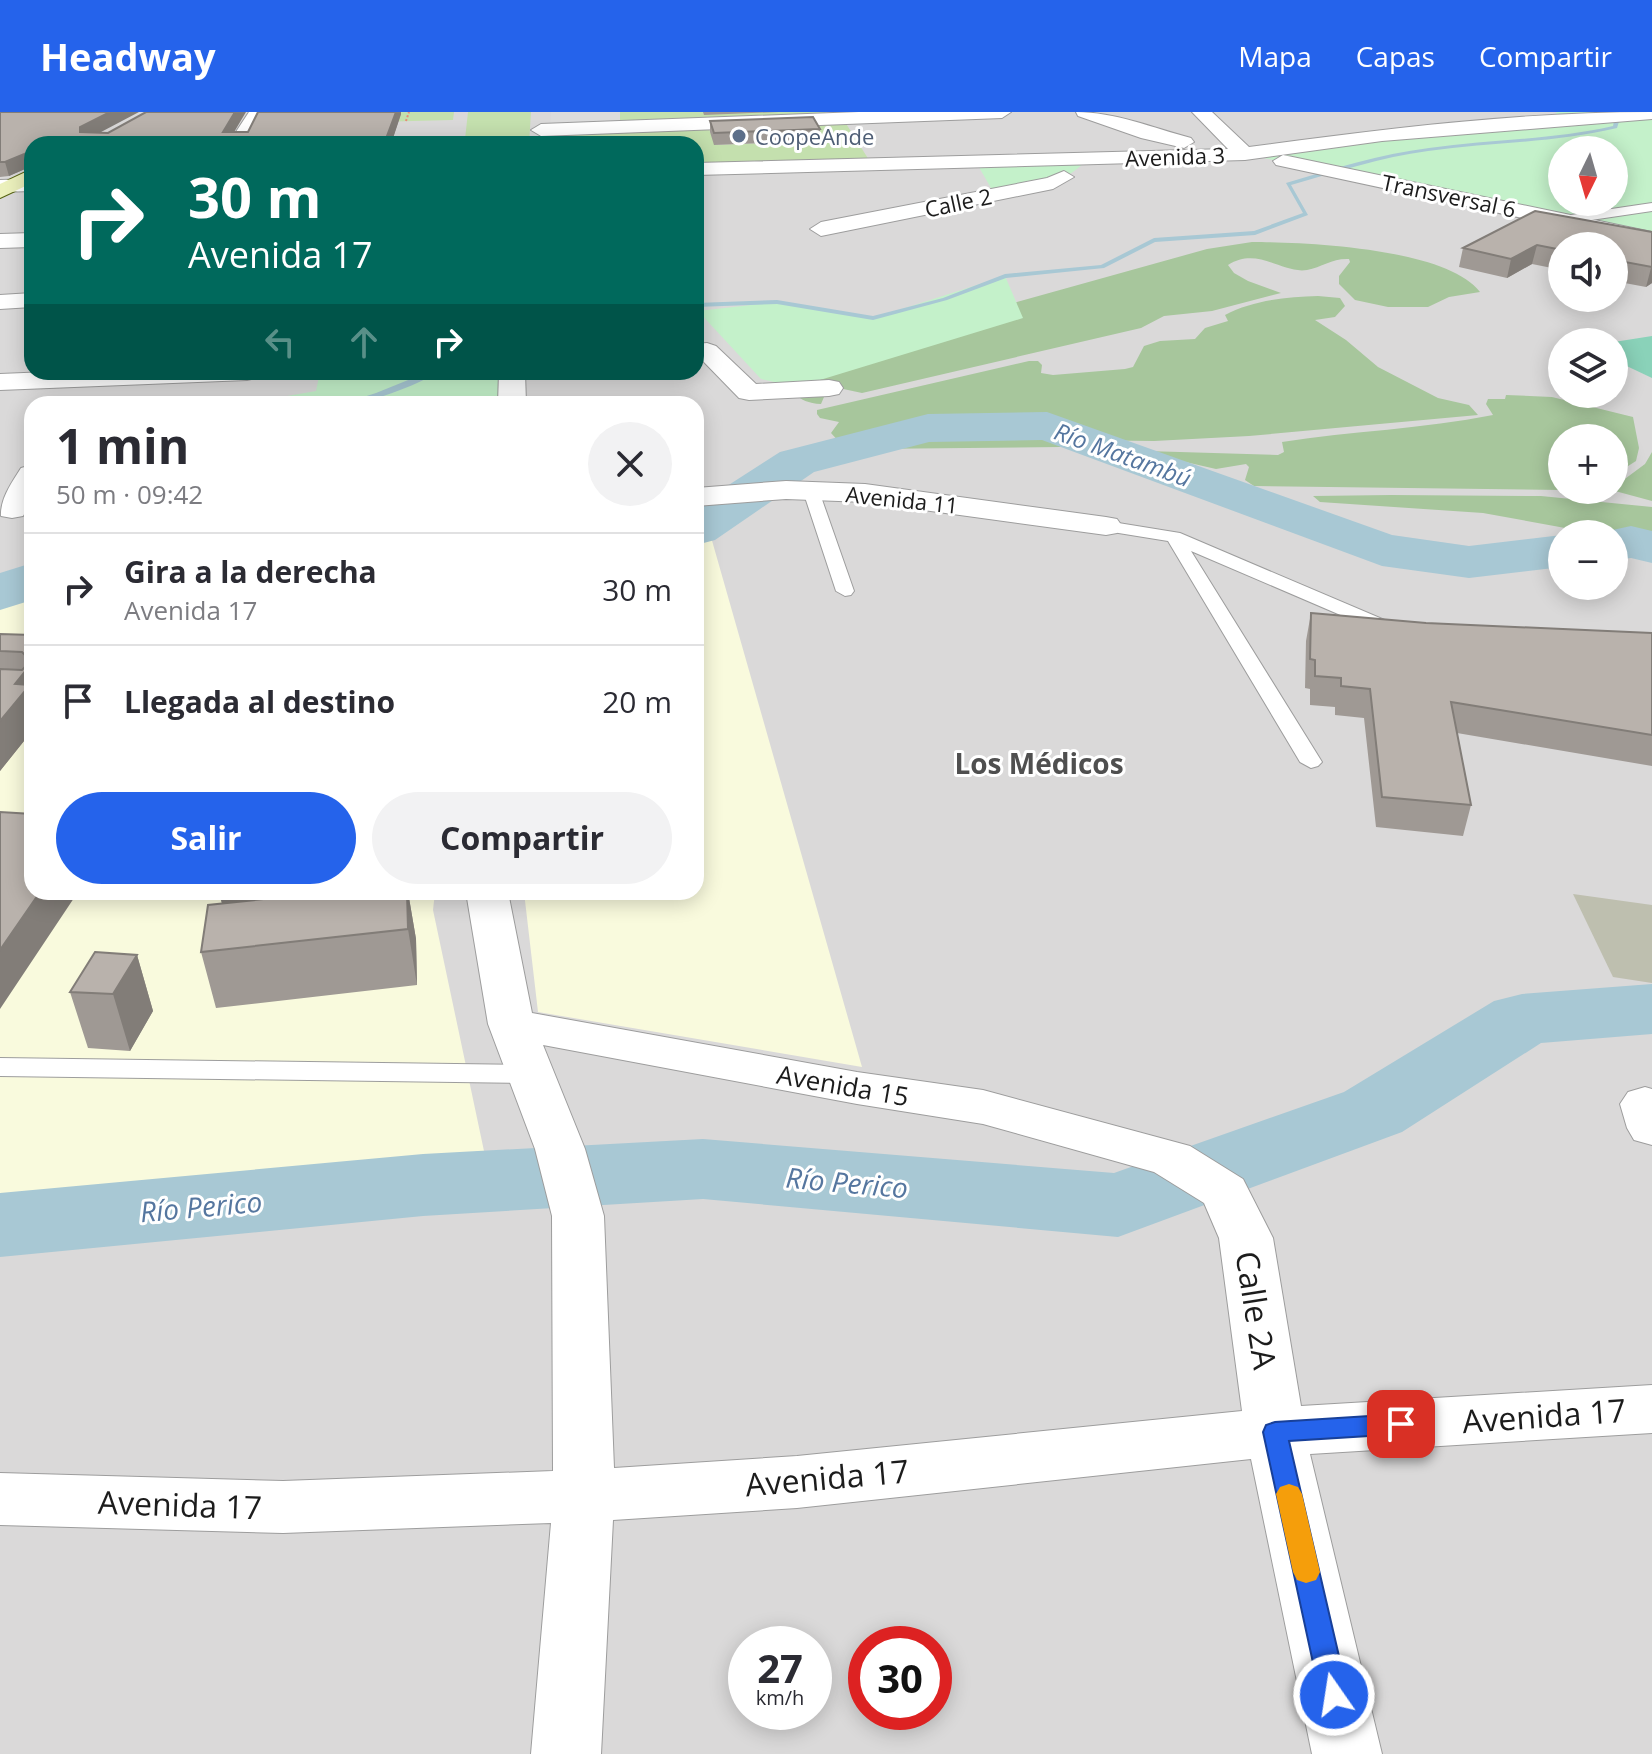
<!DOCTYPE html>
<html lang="es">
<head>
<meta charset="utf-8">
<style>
	:root { --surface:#fff; --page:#f2f2f3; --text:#2b2b33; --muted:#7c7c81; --line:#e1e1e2; --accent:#2563eb }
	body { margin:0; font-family:"Open Sans",sans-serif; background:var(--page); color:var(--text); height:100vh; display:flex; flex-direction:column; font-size:30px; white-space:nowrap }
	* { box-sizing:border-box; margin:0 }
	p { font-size:26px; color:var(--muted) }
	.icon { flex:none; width:44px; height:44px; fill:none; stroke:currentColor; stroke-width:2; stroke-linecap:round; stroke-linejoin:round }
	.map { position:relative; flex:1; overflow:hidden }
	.drawer { position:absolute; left:24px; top:284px; width:680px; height:504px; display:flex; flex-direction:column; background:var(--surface); border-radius:24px; box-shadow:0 4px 20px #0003 }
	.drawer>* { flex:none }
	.hud { position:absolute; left:24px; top:24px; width:680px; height:244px; border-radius:24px; box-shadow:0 4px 20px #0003; background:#00695c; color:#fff; overflow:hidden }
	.needle { width:52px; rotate:185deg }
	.controls { position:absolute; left:1548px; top:24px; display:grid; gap:16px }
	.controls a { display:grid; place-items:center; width:80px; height:80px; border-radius:50%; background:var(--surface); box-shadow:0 4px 20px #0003; font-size:40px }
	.speed { position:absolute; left:728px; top:1514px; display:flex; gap:16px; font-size:40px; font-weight:700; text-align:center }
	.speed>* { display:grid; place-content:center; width:104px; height:104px; border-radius:50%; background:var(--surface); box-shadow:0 4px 20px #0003; line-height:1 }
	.speed small { font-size:20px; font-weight:400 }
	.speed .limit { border:12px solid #d22; background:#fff; color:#111 }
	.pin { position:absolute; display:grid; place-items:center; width:68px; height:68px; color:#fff; margin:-34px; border-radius:16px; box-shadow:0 4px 12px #0006 }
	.me { position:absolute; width:88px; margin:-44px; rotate:347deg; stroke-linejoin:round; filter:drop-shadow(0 0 6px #0008) }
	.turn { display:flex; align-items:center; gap:28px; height:168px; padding:0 32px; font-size:36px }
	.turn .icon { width:104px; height:104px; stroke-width:2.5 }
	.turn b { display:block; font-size:56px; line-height:68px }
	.lanes { display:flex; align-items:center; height:76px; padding:0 32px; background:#0003; justify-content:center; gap:40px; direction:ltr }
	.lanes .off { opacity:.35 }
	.round { display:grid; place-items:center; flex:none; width:84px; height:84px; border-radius:42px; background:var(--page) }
	.head { display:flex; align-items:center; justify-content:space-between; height:136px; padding:0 32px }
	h1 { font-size:48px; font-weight:700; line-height:60px }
	.action { display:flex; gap:16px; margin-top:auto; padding:16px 32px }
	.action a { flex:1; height:92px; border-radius:48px; background:var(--accent); color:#fff; font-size:32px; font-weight:700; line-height:92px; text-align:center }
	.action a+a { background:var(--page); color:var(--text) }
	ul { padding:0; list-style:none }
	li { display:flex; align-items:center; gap:24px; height:112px; padding:0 32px; border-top:2px solid var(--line) }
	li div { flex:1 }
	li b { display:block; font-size:30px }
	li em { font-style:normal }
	header { display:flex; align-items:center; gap:48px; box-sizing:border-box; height:112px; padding:0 40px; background:var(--accent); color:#fff }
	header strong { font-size:38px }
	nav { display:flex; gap:44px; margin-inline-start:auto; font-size:28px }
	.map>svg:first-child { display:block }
	.residential { fill:#dad9d9; fill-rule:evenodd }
	.education { fill:#f9fadd }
	.construction { fill:#bebfaf }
	.grass { fill:#c4e0ae }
	.forest { fill:#a7c69c }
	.park { fill:#c4f1ca; fill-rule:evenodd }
	.pitch { fill:#8ad2b9 }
	.parking { fill:#dcdcdc }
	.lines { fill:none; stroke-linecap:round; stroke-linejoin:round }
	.stream { fill:#a8c8d4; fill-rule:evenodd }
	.river { fill:#a8c8d4; fill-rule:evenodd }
	.lane-casing { stroke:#9d9d9d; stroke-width:2 }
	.street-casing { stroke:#9d9d9d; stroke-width:2 }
	.secondary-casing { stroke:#576412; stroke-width:2 }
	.path { stroke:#e78978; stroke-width:2; stroke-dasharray:2 2; stroke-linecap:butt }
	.lane { fill:#fff; fill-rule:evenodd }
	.street { fill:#fff; fill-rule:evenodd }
	.secondary { fill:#ebf0bc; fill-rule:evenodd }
	.wall { fill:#9f9994 }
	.shaded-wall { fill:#827d78 }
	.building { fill:#b9b2ac; stroke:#827d78; stroke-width:2 }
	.route { fill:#2563eb; stroke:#184099; stroke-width:2 }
	.slow { fill:#f59e0b }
	.service-dot { fill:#5c6f8a; stroke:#fff; stroke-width:3 }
	.labels { text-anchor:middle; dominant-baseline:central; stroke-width:6; stroke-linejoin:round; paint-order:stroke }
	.far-service-label { font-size:22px; fill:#4e5e75; stroke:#fff; text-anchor:start }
	.far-street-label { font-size:22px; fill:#1c1c1c; stroke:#fff }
	.far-water-label { font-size:24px; font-style:italic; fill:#55769f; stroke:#fff }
	.street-label { font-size:26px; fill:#1c1c1c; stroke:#fff }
	.neighbourhood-label { font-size:28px; font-weight:bold; fill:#4f4f4f; stroke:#fff }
	.water-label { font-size:28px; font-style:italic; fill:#55769f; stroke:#fff }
	.near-street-label { font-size:32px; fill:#1c1c1c; stroke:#fff }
</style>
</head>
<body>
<header>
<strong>Headway</strong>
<nav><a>Mapa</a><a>Capas</a><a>Compartir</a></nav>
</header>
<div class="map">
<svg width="1652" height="1642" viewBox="0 0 1652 1642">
	<rect width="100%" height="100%" fill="#ece9e3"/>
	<!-- residential -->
	<path class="residential" d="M0,0H1652V1642H0ZM32,32H696V260H32ZM1562,38H1614V90H1562ZM1562,134H1614V186H1562ZM1562,230H1614V282H1562ZM32,292H696V780H32ZM1562,326H1614V378H1562ZM1562,422H1614V474H1562ZM746,1532H814V1600H746ZM866,1532H934V1600H866Z"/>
	<!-- education -->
	<path class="education" d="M701,390L862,955L538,900L524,780H696V391Z
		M32,476V780H435L433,798L484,1039L0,1090V493Z"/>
	<!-- construction -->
	<path class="construction" d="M1573,782L1652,793V871L1613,865Z"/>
	<!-- grass -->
	<path class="grass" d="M270,0H463H454L453,8L335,11L328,32L465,27L468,0H531L529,32H251Z
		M620,0H825L826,2L620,11Z
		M845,10L869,48L696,52V32H564L565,22L709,17L715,33L819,29L811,13Z"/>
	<!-- forest -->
	<path class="forest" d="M1252,130C1305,130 1447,136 1480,180L1449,185L1428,195H1388L1355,188L1339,172V164L1350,150L1349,147C1333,146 1322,155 1307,158C1282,162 1258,134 1228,153L1234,161L1248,169L1281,181L1212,199L1164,204L1141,216L862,281L834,275L827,278L821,292C796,291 790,277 777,257L1207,137Z
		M1318,184L1340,186L1345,194L1335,205L1315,208L1346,228L1378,255L1438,286L1469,293L1478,303L1249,324L1154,329L1063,328L1060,335L865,337L842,333L831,321L839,310L820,306L817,302V298L1029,249H1038L1042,253L1041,261L1053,263L1125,257L1133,255L1144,234L1160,229L1195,227L1205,216L1228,209L1225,203C1253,188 1287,185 1318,184Z
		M1506,283L1552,285L1633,305L1639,336L1636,349L1614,363V326H1562V378L1254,374L1245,368L1249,355L1246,352L1216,357L1146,341V339L1278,343L1284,340L1282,330C1352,319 1423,317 1493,303L1486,292L1488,287H1505Z
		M1652,340V389L1615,379L1614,375L1645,352Z
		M1391,383L1541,384L1652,395V432L1614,425V422H1598L1483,401L1320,390L1313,384Z"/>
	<!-- park -->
	<path class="park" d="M1557,0H1652V128L1245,42L1551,7ZM1562,38H1614V90H1562Z
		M1088,46C1066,74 1028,76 995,83L976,50Z
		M1005,164L1023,206L797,275L761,267L698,199L777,190L874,206Z
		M320,260H501L499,292H261L270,287L316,279Z"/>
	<!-- pitch -->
	<path class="pitch" d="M1652,224V266L1614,248V230Z"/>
	<!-- parking -->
	<path class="parking" d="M551,0H620V11L550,14Z"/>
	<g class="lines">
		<!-- stream -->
		<path class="stream" d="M1616,0H1622L1617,16C1555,31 1491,30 1428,39C1381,45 1337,60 1291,73L1308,103L1255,123L1155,130L1104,156L1006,166L947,188L873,208L777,192L696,195V191L777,188L873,204L943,186L1005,162L1101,153L1154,126L1254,119L1303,101L1286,71C1333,57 1380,42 1429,36C1491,27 1552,28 1613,14Z
			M428,260H438C415,274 369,292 342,292L376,281Z"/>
		<!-- river -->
		<path class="river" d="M1047,300L1392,423L1469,434L1562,423V455L1469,466L1382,454L1042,328L929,330L814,360L715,428L696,433V394L780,340L928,302Z
			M1631,414L1652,419V451L1631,446L1614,448V422H1594Z
			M32,451V488L0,498V461Z
			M1652,872V922L1541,931L1402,1020L1118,1125L703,1087L423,1104L0,1145V1081L423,1042L703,1027L1114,1061L1344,980L1494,889L1522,882Z"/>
		<defs>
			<path id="lane" d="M1652,91V99L1564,112L1558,108L1564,104Z
				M811,374L819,379L854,479L851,483L845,484L836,479L803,379Z
				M1106,409L1180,421L1401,515L1403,519L1401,523H1387L1191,439L1322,650L1318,654L1311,656L1300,650L1168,429L1100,418L1097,414Z
				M0,946L529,953L538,956L542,962L538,968L529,971L0,964Z"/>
			<path id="street" d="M249,0H267L248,32H228Z
				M859,0H1011L1002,6L541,24L531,18L541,12Z
				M1076,0C1115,0 1153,16 1191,26L1194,30L1184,36L1141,26L1078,4Z
				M1192,0H1212L1249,35C1383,17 1517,0 1652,0V7L1382,29L1245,48L696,63V51L1228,37Z
				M1283,43L1652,120V134L1276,53L1273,49Z
				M1064,59L1074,65L1053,77L821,124L810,117L821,110L1047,66Z
				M32,67V79L0,80V68Z
				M32,121V135L0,136V122Z
				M32,181V195L0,197V183Z
				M707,231L716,234L756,272L829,268L839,270L843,276L839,282L829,284L749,288L739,286L701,247L696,248V232Z
				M48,260H260L256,266L247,268L0,278V262Z
				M499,260H525L526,292H498Z
				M32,353C32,372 34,387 23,404L12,406L1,404C0,387 12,370 21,356Z
				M786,369L865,372L1106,405L1117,407L1122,414L1117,421L1106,423L865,390L786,387L696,394V376Z
				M466,780H508L532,901L857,960L983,978L1190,1034L1243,1067L1273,1126L1301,1294L1652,1273V1321L1310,1342L1382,1642H1312L1251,1347L797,1396L613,1408L601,1642H531L551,1411L283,1421L0,1413V1361L283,1369L553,1359L552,1104L535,1037L488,912ZM543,933L857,992L983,1012L1154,1060L1204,1091L1219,1126L1242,1299L797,1344L614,1356L604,1104L585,1037Z
				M1645,975L1652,977V1033L1634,1028L1627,1016L1620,992L1628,980Z"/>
			<path id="secondary" d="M32,57V71L0,86V72Z"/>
		</defs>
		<!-- lane casing -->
		<use href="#lane" class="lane-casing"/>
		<!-- street casing -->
		<use href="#street" class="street-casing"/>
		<!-- secondary casing -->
		<use href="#secondary" class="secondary-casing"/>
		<!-- path -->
		<path class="path" d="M406,9L409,0
			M400,32L401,29"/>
		<!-- lane -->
		<use href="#lane" class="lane"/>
		<!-- street -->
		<use href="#street" class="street"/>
		<!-- secondary -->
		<use href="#secondary" class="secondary"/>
	</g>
	<!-- wall -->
	<path class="wall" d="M0,0L101,20H248L258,0H401V2L391,32H32V54L9,64L0,65Z
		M703,0H779L704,3Z
		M710,9L820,17V29L714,33L710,20Z
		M1652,120V171L1646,175L1614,169V134H1562V158L1532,152L1507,166L1459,155L1463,136Z
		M1311,501L1426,511L1652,521V654L1457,621L1471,693L1463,724L1376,715L1364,606L1335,603V595L1310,593V577L1305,576L1306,529Z
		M0,522L32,523V619L0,659Z
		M219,780H254L246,789L330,780H408L416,827L417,873L216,896L201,840L222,792Z
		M137,843L153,899L130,939L88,936L70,880Z"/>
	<!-- shaded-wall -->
	<path class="shaded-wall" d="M110,0H139L84,29L80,20V15Z
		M235,0H246L227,32L223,20Z
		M396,0H401V2L391,32H384Z
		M29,40L32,54L9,64L5,50Z
		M1537,133L1532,152L1507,166L1511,147Z
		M1652,155V171L1646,175L1651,156Z
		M32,551V619L0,659V609L15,572Z
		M40,780H78L0,897V838Z
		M219,780H254L227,810Z
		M407,780H408L416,827L417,873L408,817Z
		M137,843L153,899L130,939L113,882Z"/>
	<!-- building -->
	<path class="building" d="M0,0H110L80,15V20L108,21L146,0H235L223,20H248L258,0H396L384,32H32V47L29,40L5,50H0Z
		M813,5L820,17L714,21L710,9Z
		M1535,99L1652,120V155L1614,148V134H1562V138L1537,133L1511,147L1463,136Z
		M1311,501L1426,511L1652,521V623L1451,590L1471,693L1382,685L1370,577L1341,574V566L1315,564V548L1310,547Z
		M0,522L32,523V551L15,572L30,573L0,609V557L22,558L25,555V543L22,540L0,539Z
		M0,700L32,702V780H40L0,838Z
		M330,780H407L408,817L201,840L208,793Z
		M95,840L137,843L113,882L70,880Z"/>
	<!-- route -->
	<path class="route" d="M1401,1302L1409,1305L1413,1312L1409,1319L1401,1322L1289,1329L1348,1583L1344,1593L1334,1596L1324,1593L1320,1583L1263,1320L1266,1313L1275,1310Z"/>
	<!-- slow -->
	<path class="slow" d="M1289,1372L1298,1375L1302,1382L1320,1460L1316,1468L1306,1471L1297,1468L1293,1460L1276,1382L1280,1375Z"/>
	<!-- markers -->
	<circle class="service-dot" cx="739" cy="24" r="8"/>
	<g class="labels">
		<!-- far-service labels -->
		<g class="far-service-label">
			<text x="755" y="24">CoopeAnde</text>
		</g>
		<!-- far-street labels -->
		<g class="far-street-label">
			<text transform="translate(1175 44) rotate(-2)">Avenida 3</text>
			<text transform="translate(1449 83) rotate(12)">Transversal 6</text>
			<text transform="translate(958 90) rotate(-12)">Calle 2</text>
			<text transform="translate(902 387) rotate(6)">Avenida 11</text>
		</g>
		<!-- far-water labels -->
		<g class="far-water-label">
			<text transform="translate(1123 342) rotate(20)">Río Matambú</text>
		</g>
		<!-- street labels -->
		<g class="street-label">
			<text transform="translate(843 973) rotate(10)">Avenida 15</text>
		</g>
		<!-- neighbourhood labels -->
		<g class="neighbourhood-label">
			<text x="1039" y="651">Los Médicos</text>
		</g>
		<!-- water labels -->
		<g class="water-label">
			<text transform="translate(847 1070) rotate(5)">Río Perico</text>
			<text transform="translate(201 1094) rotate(-5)">Río Perico</text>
		</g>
		<!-- near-street labels -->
		<g class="near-street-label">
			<text transform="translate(1257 1198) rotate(81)">Calle 2A</text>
			<text transform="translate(1544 1303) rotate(-4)">Avenida 17</text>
			<text transform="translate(827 1365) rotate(-5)">Avenida 17</text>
			<text transform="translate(180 1392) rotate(2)">Avenida 17</text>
		</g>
	</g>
</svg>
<div class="controls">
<a><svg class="needle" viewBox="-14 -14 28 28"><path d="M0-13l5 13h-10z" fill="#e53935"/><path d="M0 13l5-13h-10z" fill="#7c7c81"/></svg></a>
<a><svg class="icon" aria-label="sound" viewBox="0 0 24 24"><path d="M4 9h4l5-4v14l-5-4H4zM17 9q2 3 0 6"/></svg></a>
<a><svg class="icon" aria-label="layers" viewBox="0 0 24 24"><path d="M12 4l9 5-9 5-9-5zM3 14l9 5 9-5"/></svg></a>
<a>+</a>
<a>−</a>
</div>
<div class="speed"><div>27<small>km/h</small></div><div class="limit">30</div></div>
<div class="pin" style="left:1401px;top:1312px;background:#d93025"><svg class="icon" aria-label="arrive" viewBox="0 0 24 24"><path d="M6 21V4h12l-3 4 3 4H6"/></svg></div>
<svg class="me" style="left:1334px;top:1583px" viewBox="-20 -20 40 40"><circle r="17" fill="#2563eb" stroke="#fff" stroke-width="3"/><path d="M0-11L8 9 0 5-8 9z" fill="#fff"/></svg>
<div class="hud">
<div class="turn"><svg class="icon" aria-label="right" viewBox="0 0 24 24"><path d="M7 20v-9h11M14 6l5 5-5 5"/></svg><div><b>30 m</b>Avenida 17</div></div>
<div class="lanes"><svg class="icon off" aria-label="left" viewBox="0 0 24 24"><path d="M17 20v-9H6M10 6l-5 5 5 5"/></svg><svg class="icon off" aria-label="ahead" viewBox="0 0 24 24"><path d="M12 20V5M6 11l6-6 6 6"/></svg><svg class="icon" aria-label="right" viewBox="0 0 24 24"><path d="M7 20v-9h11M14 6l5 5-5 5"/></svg></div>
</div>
<section class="drawer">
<div class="head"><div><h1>1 min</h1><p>50 m · 09:42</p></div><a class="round"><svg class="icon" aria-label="close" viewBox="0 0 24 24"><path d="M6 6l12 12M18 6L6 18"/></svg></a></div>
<ul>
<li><svg class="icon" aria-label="right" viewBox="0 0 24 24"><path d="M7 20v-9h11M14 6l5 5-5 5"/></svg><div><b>Gira a la derecha</b><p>Avenida 17</p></div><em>30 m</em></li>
<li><svg class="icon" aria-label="arrive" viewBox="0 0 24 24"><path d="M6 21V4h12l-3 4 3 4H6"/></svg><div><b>Llegada al destino</b></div><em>20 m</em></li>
</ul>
<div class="action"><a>Salir</a><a>Compartir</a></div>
</section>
</div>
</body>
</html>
